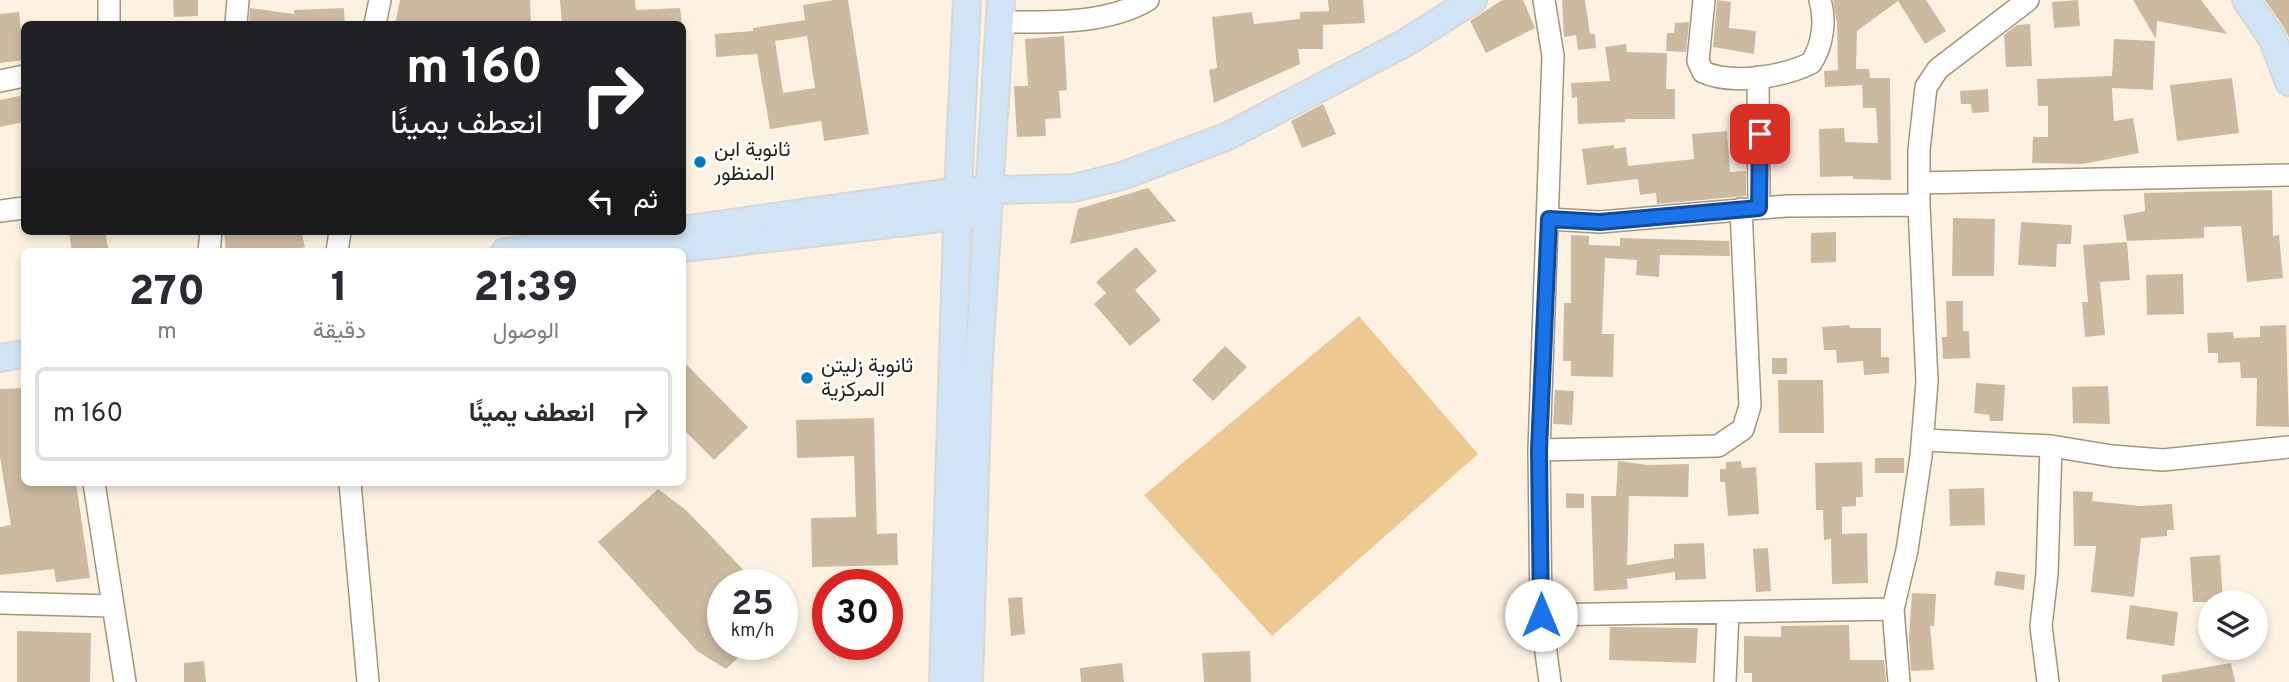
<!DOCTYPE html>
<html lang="ar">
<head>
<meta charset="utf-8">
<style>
	:root { --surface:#fff; --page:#f2f2f3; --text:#2b2b33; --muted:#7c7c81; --line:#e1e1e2 }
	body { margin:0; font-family:Overpass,Vazirmatn,sans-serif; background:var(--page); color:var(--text); direction:rtl; height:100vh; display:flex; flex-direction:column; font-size:26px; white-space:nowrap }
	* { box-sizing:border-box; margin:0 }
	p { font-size:23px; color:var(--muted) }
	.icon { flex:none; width:38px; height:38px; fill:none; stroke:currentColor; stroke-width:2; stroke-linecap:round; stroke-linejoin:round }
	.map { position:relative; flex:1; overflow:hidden; direction:ltr }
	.drawer { position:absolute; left:21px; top:248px; width:665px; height:238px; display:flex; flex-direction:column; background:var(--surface); border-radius:10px; box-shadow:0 4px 10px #0003; direction:rtl }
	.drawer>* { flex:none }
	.top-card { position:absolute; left:21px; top:21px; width:665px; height:214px; border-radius:10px; box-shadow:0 4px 10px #0003; direction:rtl; background:#202124; color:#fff; overflow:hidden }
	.fabs { position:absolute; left:2198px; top:590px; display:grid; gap:14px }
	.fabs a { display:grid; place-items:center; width:70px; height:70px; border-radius:50%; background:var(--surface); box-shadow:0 4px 10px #0003; font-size:35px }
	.speed { position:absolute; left:707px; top:569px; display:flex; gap:14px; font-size:35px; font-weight:700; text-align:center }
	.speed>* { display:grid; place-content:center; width:91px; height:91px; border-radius:50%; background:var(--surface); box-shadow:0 4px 10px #0003; line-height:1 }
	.speed small { font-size:18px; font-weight:400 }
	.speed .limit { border:10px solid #d22; background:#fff; color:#111 }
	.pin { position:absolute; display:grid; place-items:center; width:60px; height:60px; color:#fff; margin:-30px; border-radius:14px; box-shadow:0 4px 10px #0006 }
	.me { position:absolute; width:77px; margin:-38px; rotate:0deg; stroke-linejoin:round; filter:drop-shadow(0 0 5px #0008) }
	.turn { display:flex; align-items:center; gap:24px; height:147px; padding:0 28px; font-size:32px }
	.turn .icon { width:91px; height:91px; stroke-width:2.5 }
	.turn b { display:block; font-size:49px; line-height:60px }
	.then { display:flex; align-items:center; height:66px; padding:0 28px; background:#0003; gap:14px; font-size:26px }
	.eta { display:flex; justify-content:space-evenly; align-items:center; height:119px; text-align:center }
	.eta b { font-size:42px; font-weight:800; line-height:49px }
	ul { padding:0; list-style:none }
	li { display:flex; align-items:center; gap:21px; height:94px; margin:0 14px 10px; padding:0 14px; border:4px solid var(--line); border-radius:10px }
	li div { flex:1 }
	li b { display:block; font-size:26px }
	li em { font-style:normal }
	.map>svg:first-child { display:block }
	.green { fill:#edc890 }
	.building { fill:#cbbaa0; fill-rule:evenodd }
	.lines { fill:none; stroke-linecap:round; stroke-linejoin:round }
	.minor-casing { stroke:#a4947b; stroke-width:24 }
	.major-casing { stroke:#d9d7d6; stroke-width:30 }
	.minor { stroke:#fff; stroke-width:21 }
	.major { stroke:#d0e4f5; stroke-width:26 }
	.route-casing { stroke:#114b97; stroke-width:18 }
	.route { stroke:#1a73e8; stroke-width:12 }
	.poi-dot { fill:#007bc4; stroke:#fff; stroke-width:2.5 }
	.labels { text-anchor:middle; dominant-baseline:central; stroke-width:5; stroke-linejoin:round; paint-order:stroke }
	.poi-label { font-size:21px; fill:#2a2319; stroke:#fff; text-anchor:start }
</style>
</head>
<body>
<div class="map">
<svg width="2289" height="682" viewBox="0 0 2289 682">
	<rect width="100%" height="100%" fill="#fdf2e2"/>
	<!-- green -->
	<path class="green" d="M1359,316L1478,454L1272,636L1144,495Z"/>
	<!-- building -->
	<path class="building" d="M173,0H198V16L174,17Z
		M400,0H530L531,24H395Z
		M560,0H635L636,10L680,8L682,24H562Z
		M834,0H848L869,134L824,141L821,121L770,129L757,54L716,57L715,34L753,31V28L805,20L803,5ZM807,36L815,88L783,93L775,41Z
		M1328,0H1363L1365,23L1323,25V49H1298L1300,64L1214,103L1209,70L1217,68L1212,17L1252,12L1254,24L1300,19V12L1329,11Z
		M1502,0H1523L1535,28L1486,53L1470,21Z
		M1562,0H1585L1590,34H1595L1596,48L1578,50L1576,35L1564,37Z
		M1717,0L1731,2L1729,28L1756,31L1754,54L1713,47Z
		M1833,0H1926L1946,31L1925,44L1898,1L1857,31L1856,69H1869L1870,78H1890L1891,180L1853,179V176L1820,177L1819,129L1844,128L1845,142L1878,143L1876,108H1863L1862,85L1825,87L1824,71L1838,70L1837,23Z
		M2078,0L2080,26L2054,28L2052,2Z
		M2133,0H2201L2227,34L2157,21L2156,39Z
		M2265,0H2289V38L2285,29Z
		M250,8L294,14V10L344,8L345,24H249Z
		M19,12L24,60L0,63V14Z
		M1689,22L1686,52L1666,51L1667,33H1674L1675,23Z
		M2030,24L2032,66L2006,67L2004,35L2017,25Z
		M1064,36L1067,90L1059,91L1061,118L1045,119L1046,136L1017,137L1014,86H1028L1025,39Z
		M2114,39L2155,41L2153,90L2112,88L2114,121L2133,118L2139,153L2083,164L2032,163L2033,137H2048V106H2038L2037,79L2112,76Z
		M1626,44L1627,52L1667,53L1666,89H1675V119H1625V122L1578,124L1577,97L1572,98L1571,83L1610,81L1605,47Z
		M2232,78L2239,133L2177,141L2170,85Z
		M1988,89L1989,112L1972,113L1971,104H1961L1960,91Z
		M24,95V122L0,127V100Z
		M1323,104L1336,134L1302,148L1291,121Z
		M1727,131L1730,172L1746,171V196L1657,204L1656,193L1640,195L1638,179L1587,185L1582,149L1614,145V149L1626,147L1628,166L1694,159L1692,134Z
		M1148,188L1176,221L1070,244L1078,209Z
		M2272,190L2273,236L2279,235L2283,278L2247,282L2241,226L2204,227V238L2127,241L2123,215L2145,211L2144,193Z
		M1953,218L1995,219L1994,276H1952Z
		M2021,222L2072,225L2071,244H2057L2056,267L2018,265Z
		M78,231H105L109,252H72L69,233Z
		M224,231H301L305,247L284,252H226Z
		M1836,232V262L1811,263V233Z
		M1571,235L1589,236V245L1620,246V238L1729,241L1730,256L1660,255L1659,277L1636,275L1637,260L1605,258L1602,334H1614L1613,377L1571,376V361H1563L1564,303H1571Z
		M2127,242L2130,280L2100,282L2105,335L2085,337L2082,302H2088L2083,245Z
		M1136,247L1157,271L1135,290L1161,320L1130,346L1094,304L1106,293L1096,282Z
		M2183,274L2184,314L2147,315L2146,275Z
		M1946,301H1963V331H1969L1970,358L1943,359L1942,337H1947Z
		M1849,325L1850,328H1881V357H1889V373L1864,375L1863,361L1837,363L1836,350H1824L1822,327Z
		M2286,325L2289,427L2256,426L2257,378H2241L2240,362L2218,363V353H2208L2207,333L2233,332L2234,338L2260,337V326Z
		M1225,346L1247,367L1213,401L1192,380Z
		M1772,358H1787V374H1772Z
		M682,360L748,427L714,460L682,428Z
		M1778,380H1823L1824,433H1779Z
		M1976,383L2005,385L2003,421H1990L1989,415L1974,413Z
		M2108,386L2110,424L2073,423L2072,387Z
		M24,388V483H76L90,578L56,582L54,569L0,575V527L11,525L0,457V389Z
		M1555,390L1574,391L1572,425L1553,424Z
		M874,418L877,534L897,533L898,565L812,567L811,518L856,517L854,456L797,458L796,420Z
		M1875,458H1904V473H1875Z
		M1618,461L1648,465L1689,464L1688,497L1629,496L1627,565L1674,558V544L1704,543L1706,579L1675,580V572L1627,579L1628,589L1594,591L1591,496H1616Z
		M1741,461L1742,468L1756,467L1759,514L1728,516L1725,482H1720V469H1726V462Z
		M1862,462L1863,497H1856V506L1842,507V534L1867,533L1868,583L1832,584L1831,539L1824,540L1823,510H1816L1815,463Z
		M1984,488L1985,525L1950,526L1949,489Z
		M658,489L686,510L757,584H723V644H753L726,669L697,651L598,542Z
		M2073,491L2093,492L2092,501L2140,506L2172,504L2174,530H2167V536L2141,538L2134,597L2091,592L2096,546H2074Z
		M1566,493L1584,494V508H1566Z
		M1768,548L1771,591L1756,592L1753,549Z
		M2220,555L2223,602H2193L2190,557Z
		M1996,571L2025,575L2024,590L1994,585Z
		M1912,593L1936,594L1934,626H1930L1934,670L1911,671L1909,638Z
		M1022,597L1025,634L1011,636L1008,598Z
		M2130,605L2178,612L2174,646L2126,639Z
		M1849,625L1850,660H1884L1886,682H1752V673H1744V636L1781,637V626Z
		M1610,627L1698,628L1696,663L1609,660Z
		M17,631L91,633L90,682H17Z
		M1250,651L1251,682H1204L1202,653Z
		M204,661L206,682H184V663Z
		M1122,663L1124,682H1081L1080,668Z
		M2231,663L2235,682H2162V675Z"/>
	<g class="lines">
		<defs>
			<path id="minor" d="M1544,0L1553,56L1539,450L1541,615L1550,682
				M1704,0L1698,61L1703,72C1732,85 1783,77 1811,63C1823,45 1826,20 1820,0
				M1000,22C1049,22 1105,25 1148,0
				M109,24V0
				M236,24L238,0
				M375,24L380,0
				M1758,77L1759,208
				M0,81L24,76
				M1919,183L2289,175
				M0,211L24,208
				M1549,219L1600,222L1786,206L1919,205
				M209,252L211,231
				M337,252L340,231
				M1924,440L2051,446L2112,456L2163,460L2289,447
				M1539,450L1718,446L1743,429L1750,406L1741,209
				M94,483L125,682
				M350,483L368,682
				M0,603L112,606
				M1541,615L1893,609
				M1725,682L1728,612
				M1899,682L1893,609L1907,550L1921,456L1927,382L1919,205V150L1926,87L1938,69L2028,0
				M2048,682L2041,626L2047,574L2051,446"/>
			<path id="major" d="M2246,0L2272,38L2289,82
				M682,230L958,191L1074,188L1122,176L1226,137L1405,43L1473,0
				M505,252L673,231
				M650,252L975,214
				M0,358L24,354
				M943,682L958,191L967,0
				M969,682L978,376L1001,0"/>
		</defs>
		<!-- minor casing -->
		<use href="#minor" class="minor-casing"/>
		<!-- major casing -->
		<use href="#major" class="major-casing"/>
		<!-- minor -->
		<use href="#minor" class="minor"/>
		<!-- major -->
		<use href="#major" class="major"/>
	</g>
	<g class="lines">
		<defs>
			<path id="route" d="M1541,615L1539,450L1549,219L1600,222L1759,208L1760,134"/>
		</defs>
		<!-- route casing -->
		<use href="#route" class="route-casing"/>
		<!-- route -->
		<use href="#route" class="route"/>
	</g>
	<!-- markers -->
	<g class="poi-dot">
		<circle cx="700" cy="162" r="7"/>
		<circle cx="807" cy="378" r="7"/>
	</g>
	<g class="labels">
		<!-- poi labels -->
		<g class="poi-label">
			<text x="714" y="150">ثانوية ابن<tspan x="714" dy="24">المنظور</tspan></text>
			<text x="821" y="366">ثانوية زليتن<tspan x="821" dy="24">المركزية</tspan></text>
		</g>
	</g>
</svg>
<div class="fabs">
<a><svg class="icon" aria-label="layers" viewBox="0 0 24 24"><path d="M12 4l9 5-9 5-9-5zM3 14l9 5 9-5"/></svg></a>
</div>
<div class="speed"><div>25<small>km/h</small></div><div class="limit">30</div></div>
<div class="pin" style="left:1760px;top:134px;background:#d93025"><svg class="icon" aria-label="arrive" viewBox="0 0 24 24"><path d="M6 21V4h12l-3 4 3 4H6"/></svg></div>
<svg class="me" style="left:1541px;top:615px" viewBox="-20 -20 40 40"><circle r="19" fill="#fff"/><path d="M0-13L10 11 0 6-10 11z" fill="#1a73e8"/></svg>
<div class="top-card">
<div class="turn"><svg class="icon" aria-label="right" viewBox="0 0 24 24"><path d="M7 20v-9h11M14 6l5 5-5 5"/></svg><div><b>160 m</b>انعطف يمينًا</div></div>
<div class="then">ثم<svg class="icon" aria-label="left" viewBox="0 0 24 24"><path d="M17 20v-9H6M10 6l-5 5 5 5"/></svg></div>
</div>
<section class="drawer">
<div class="eta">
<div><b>21:39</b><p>الوصول</p></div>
<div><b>1</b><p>دقيقة</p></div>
<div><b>270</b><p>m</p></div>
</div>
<ul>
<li><svg class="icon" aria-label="right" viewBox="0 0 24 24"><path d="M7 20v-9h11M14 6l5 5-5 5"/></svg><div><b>انعطف يمينًا</b></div><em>160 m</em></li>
</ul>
</section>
</div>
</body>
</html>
